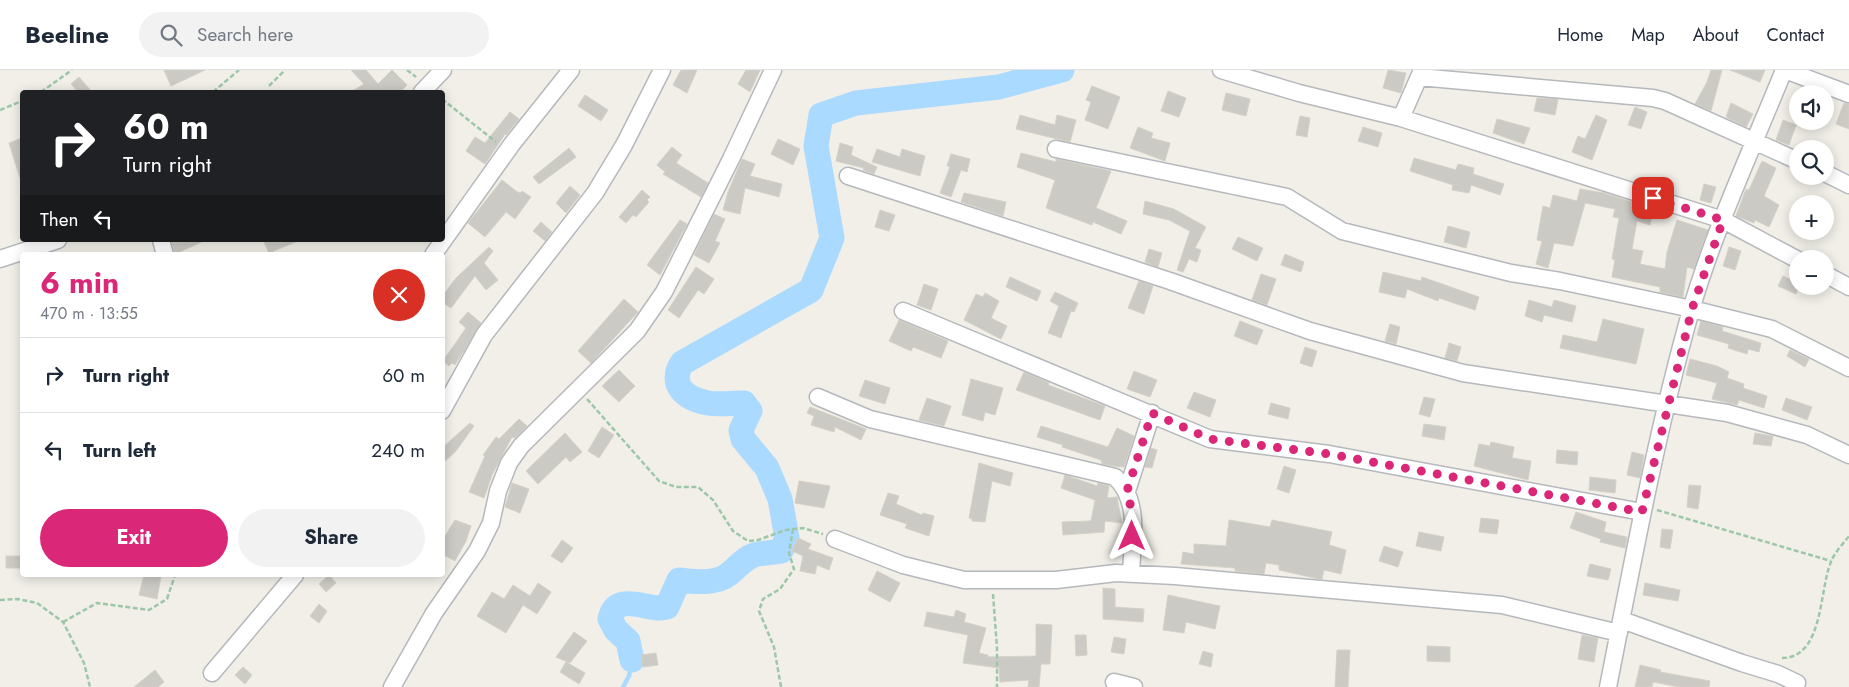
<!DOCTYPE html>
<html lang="en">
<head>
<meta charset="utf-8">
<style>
	:root { --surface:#fff; --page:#f2f2f3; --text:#1f2937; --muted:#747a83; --line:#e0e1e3; --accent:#db2777 }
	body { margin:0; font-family:Jost,sans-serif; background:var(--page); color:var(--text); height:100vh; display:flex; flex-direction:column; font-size:19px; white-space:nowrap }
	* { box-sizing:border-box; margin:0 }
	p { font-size:16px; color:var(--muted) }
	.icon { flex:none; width:28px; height:28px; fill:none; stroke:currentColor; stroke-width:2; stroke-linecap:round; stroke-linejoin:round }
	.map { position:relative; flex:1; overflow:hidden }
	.panel { position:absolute; left:20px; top:182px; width:425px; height:325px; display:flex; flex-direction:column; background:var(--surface); border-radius:5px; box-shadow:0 2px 12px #0003 }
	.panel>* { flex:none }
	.guide { position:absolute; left:20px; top:20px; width:425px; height:152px; border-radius:5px; box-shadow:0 2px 12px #0003; background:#202124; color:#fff; overflow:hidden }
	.tools { position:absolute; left:1789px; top:15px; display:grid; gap:10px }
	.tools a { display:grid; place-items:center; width:45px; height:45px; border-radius:50%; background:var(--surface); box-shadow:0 2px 12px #0003; font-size:25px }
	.pin { position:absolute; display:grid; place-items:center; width:42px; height:42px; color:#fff; margin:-21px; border-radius:10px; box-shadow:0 2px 8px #0006 }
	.me { position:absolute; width:55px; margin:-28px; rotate:0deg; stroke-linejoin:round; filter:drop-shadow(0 0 4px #0008) }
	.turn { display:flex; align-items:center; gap:18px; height:105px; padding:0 20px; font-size:22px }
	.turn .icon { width:65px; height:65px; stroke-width:2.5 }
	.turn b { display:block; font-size:35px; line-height:42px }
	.then { display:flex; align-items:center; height:48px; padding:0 20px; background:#0003; gap:10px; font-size:19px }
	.round { display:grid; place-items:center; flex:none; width:52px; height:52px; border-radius:26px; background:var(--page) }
	.summary { display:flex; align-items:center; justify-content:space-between; height:85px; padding:0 20px }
	h1 { font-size:30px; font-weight:700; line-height:38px; color:var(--accent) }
	.action { display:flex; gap:10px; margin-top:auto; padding:10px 20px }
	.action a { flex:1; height:58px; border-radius:30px; background:var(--accent); color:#fff; font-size:20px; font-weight:700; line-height:58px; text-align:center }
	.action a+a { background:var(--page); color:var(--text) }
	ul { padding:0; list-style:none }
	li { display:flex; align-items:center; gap:15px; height:75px; padding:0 20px; border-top:1px solid var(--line) }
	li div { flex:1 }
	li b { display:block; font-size:19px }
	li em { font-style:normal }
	header { display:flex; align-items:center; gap:30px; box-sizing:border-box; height:70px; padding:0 25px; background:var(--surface); border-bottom:1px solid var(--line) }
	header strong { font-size:24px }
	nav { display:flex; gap:28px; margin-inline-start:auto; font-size:18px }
	.search { width:350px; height:45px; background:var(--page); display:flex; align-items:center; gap:12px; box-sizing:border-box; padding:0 18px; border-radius:28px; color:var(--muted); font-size:19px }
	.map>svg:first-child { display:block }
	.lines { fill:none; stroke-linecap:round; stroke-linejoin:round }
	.stream { stroke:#aadaff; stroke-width:4.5 }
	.river { stroke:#aadaff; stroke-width:25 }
	.building { fill:#cccac5; stroke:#d6d1c6 }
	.minor-casing { stroke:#b5b8bc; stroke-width:19 }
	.path { stroke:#9cc7a9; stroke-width:2.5; stroke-dasharray:5 2.5; stroke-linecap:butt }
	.minor { stroke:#fff; stroke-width:16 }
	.route { stroke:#db2777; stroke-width:9; stroke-dasharray:0 16.2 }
</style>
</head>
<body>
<header>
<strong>Beeline</strong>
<div class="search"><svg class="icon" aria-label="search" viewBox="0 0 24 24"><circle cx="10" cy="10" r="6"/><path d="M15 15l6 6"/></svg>Search here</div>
<nav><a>Home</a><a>Map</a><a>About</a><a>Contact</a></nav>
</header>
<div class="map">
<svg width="1849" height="617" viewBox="0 0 1849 617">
	<rect width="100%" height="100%" fill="#f1efe8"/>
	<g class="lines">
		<!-- stream -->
		<path class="stream" d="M623,617L629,606L632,590"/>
		<!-- river -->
		<path class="river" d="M632,590L628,571L616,560L610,549C617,519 649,543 667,537L679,510C694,512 717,514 729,504C737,498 743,489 754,485C760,483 772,483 781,481L787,468L780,429L767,398L743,369L741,360L750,341L744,333C732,333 719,335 708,333C686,329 668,315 682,293L811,220L832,168L816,76L821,45L856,33L999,17L1062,0"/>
	</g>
	<!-- building -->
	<path class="building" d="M164,0H205L171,16Z
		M351,0H366L378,14L392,0L407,15L400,22H351L364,14Z
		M681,0H697L687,23L673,15Z
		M746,0H760L750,22L738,14Z
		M1388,0L1406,3L1401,23L1383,18Z
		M1711,0H1722L1711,41L1695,34L1707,12Z
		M1730,0H1765L1760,12Z
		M79,7L92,22H78L71,14Z
		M1092,16L1120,27L1108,59L1085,50L1091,32L1086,30Z
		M1168,21L1186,28L1179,47L1161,41Z
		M1226,23L1250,29L1246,46L1222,40Z
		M585,25L608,40L601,51L578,36Z
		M1537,28L1558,29L1555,45L1534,41Z
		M1731,33L1753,44L1746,57L1726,47Z
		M1844,33L1849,34V59L1836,54Z
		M1635,37L1647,42L1641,59L1628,55Z
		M510,42L519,49L506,65L505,64L485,94L466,81L475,67L485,73Z
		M1020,45L1055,55L1057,45L1076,50L1070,72L1016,59Z
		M1596,45L1607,50L1592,90L1572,82L1578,66L1585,69Z
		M1300,46L1310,48L1307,67L1296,65Z
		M1497,49L1530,58L1524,74L1493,63Z
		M1783,50L1796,55L1789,75L1776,70Z
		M1138,57L1153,63L1151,68L1170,73L1165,91L1130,78Z
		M1363,57L1382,63L1378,77L1358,71Z
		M22,68V108H20L9,73Z
		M778,69L800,79L793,95L771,84Z
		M840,73L853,77L851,85L877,97L874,104L863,100L864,98L836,91Z
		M672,77L682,85L676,93L708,113L701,127L663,104L665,102L657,95Z
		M569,78L576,87L539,114L533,107Z
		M877,79L900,87L902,79L925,86L920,106L872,92Z
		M1021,83L1056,92V89L1111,101L1096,138L1127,151L1121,164L1093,152L1092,155L1046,138L1055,110L1017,97Z
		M951,84L970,89L967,102L961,100L951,127L940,123L950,97L947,96Z
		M1414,88L1456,100L1458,94L1474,98L1473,104L1504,114L1500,125L1471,115L1469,123L1452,120L1453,115L1410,101Z
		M742,89L755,94L750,106L782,114L779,127L745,118L740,144L723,140L728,122Z
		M1762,91L1776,98L1764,126L1779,135L1769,157L1755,150L1754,153L1736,146L1746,119L1749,120Z
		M502,110L516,121L520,123L522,121L531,127L515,149L506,142L485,167L468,153Z
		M1704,114L1716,117L1711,133L1700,130Z
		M570,116L580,125L566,143L556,133Z
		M1580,119L1604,123L1632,132L1631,136L1653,142L1650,155L1637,151L1632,179L1643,181L1640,194L1665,199L1667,182L1677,150L1708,160L1694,199L1687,197L1683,227L1660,222V217L1612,207L1615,190L1612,189L1619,148L1613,147L1615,139L1585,133L1573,176L1554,173L1548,198L1536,194L1542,171L1537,170L1543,136L1550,138L1553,125L1577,131Z
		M642,120L650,127L647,130L649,132L636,147L633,145L626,153L619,147Z
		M964,123L1006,132L1003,146L961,132Z
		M1145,131L1174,139L1206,157L1195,178L1201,180L1197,192L1189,189L1183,202L1177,200L1190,161L1169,150L1143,144Z
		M880,140L895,145L889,161L875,157Z
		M714,144L725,149L715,171L720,173L709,193L694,185Z
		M680,150L687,154L660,205L647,195Z
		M541,152L552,162L545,171L533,161Z
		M1448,156L1470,162L1466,178L1444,172Z
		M1238,167L1263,178L1257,191L1232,179Z
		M171,170H206L175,184Z
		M263,170H300L269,183Z
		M489,177L493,181L484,193L498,210L486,220L475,206L451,238L442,232V227L456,208Z
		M1729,177L1741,181L1735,200L1723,196Z
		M1149,179L1162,183L1158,197L1145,192Z
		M1285,184L1304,192L1301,202L1281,195Z
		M696,197L714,209L704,224L698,220L679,248L668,240Z
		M1383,202L1421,211L1422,207L1479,227L1475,240L1439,228L1438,231L1407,219L1405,228L1379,222Z
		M1261,204L1276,209L1267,235L1252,230Z
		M1783,206L1798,213L1799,216L1796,224L1778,216Z
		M1010,207L1041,221L1037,231L1006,217Z
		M1139,211L1153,216L1144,244L1128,238Z
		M924,214L938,219L931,240L917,235Z
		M1055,222L1078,233L1074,242L1071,241L1061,268L1048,263L1059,236L1050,231Z
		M985,223L999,231L991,248L1007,256L1001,269L964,250L976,224L983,227Z
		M624,229L638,242L591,293L578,281Z
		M1529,230L1552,237L1554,230L1576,236L1572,252L1544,245L1542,252L1525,246Z
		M468,242L481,253L455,295L452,293L449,296L443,291L466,258L459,252Z
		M1603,249L1644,259L1636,294L1560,278L1563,265L1597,272Z
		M899,250L948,271L941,288L913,277L911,281L889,271Z
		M1240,251L1263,260L1257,275L1234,266Z
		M1701,251L1723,257L1722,261L1761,273L1759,282L1748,279L1747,284L1728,278L1729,274L1697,265Z
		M1390,254L1400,257L1396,274L1385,271Z
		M1449,273L1461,277L1457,291L1445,288Z
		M1305,277L1317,281L1312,297L1300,293Z
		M1790,280L1809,289L1805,297L1787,286Z
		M1690,289L1717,296L1729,302L1727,308L1744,314L1743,318L1767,326L1764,338L1739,330L1737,335L1712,329L1717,313L1686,305Z
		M619,300L635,316L619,332L602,316Z
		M1134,301L1157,310L1150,327L1127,319Z
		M1024,302L1049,313L1048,315L1105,336L1100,350L1016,320Z
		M971,309L1003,318L995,345L985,342L983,351L962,345Z
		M865,310L890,318L885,334L859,326Z
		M1194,322L1216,330L1210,347L1187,338Z
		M1424,327L1435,329L1430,347L1419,344Z
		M927,328L951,336L944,356L919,350Z
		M1786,328L1812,337L1807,350L1782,340Z
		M1271,333L1290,338L1288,349L1268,344Z
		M810,337L866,359L861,370L835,357L834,362L811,355L814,346L807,343Z
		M519,349L527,356L515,368L512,367L492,405L484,428L469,422L485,386L483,385L496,367L499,369Z
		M470,353L474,356L456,381L442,394V378Z
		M1424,354L1446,357L1444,370L1422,366Z
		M1041,356L1108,377L1117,358L1134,366L1124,397L1113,396L1102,394L1101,390L1062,377L1063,375L1037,367Z
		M602,357L614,365L599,388L588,381Z
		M565,363L582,382L570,392L566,387L538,414L526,401Z
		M1755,363L1773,366L1771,376L1753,374Z
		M1491,372L1514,377L1512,388L1531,391L1528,410L1474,396L1479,374L1490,376Z
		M1151,378L1157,380L1152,398L1145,397Z
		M1557,380L1578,382L1577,395L1556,393Z
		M1632,382L1644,385L1640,408L1627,405Z
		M979,393L1013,403L1010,416L992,411L985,452L972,451V449L969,448Z
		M1284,396L1296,400L1289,423L1277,419Z
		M1065,405L1097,416L1098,413L1109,416L1107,428L1117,427L1122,453L1105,451L1104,462L1063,465L1062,452L1091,451L1095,430L1061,418Z
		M1590,407L1616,410L1615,423L1589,420Z
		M799,411L830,416L824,438L795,433Z
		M512,413L529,419L520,443L505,437Z
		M1689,415L1701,416L1698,439L1687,437Z
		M888,423L899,426L896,434L922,445L923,443L934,446L929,466L905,458L907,454L880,445Z
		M1576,442L1606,452L1604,462L1627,467L1625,478L1600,472L1601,469L1570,458Z
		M1481,448L1499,450L1497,464L1479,462Z
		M455,450L471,456L466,471L455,491L442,484V471Z
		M1229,450L1270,457L1272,450L1332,462L1329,475L1346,480L1341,504L1324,500L1322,509H1319L1279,500V495L1266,493L1264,504L1235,501V498L1181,494L1183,482L1194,484V474L1226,476Z
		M1662,459L1673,460L1670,479L1660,477Z
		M1419,462L1444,467L1441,481L1416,476Z
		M798,468L811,474L808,479L833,488L829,500L817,495L815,504L800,501L803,486L792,481Z
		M562,470L573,478L562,493L551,486Z
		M1384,476L1403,482L1398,497L1379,491Z
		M6,486H22V498H6Z
		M1590,494L1611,499L1608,510L1587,506Z
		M877,501L900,513L890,532L868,520Z
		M144,505L161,506L157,529L139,525Z
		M329,505L336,513L326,522L319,514Z
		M538,513L551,522L537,544L523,535L506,563L477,546L492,522L504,529L513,515L530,526Z
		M1645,513L1680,520L1678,531L1643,525Z
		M1103,518L1115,519V537L1144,539L1143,552L1103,549Z
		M1168,525L1220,536L1215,559L1186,552L1184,563L1163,560Z
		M319,534L327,541L319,553L310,546Z
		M956,540L966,544L964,552L986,558L979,583L988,585V587L1036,586V554L1052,555L1050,594H1041L1039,617H1028L1029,610L1000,612L999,598L963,593L968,565L924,556L927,542L954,547Z
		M574,562L587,571L570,593L556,587Z
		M1075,565H1086L1087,585L1076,586Z
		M1582,565L1598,568L1594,592L1578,589Z
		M1114,567L1126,569L1124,584L1111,582Z
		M1427,576L1450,577V592L1427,591Z
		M1337,580H1350L1348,617H1335Z
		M1203,581L1213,584L1211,597L1199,594Z
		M656,583L658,595L643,597L641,585Z
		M566,592L585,603L579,614L560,602Z
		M1640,595L1661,600L1660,602L1710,611L1709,617H1680L1653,612L1652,617H1635Z
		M243,597L252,605L245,614L235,605Z
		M155,600L164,612L158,617H134Z"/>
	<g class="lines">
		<defs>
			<path id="minor" d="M1221,0L1299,23L1401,48L1723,150L1798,190
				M1785,0L1849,24
				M1419,7L1653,28L1665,31L1798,91
				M422,22L443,0
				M1401,48L1422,0
				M1056,79L1287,127L1342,161L1511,203L1560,211L1692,239L1772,259L1849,298
				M1825,103L1849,115
				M848,106L1170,211L1310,261L1463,303L1727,343L1807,365L1849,385
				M161,170L165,185
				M433,185L512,74L571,0
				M0,189L58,170
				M1825,204L1849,217
				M903,241L1210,369L1329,384L1642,442
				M818,327L870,349L1115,407C1141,431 1132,472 1131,504
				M442,341L484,265L595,123L624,75L662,0
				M1127,421L1152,343
				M835,469L903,495L964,510H1056L1116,503L1175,506L1502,535L1619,563
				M1622,550L1742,593L1778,604L1797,613
				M212,603L295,505
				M1114,612L1134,617
				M392,617L434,543L477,481L491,453L498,421L509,393L521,376L637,261L664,222L731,89L773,0
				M1608,617C1633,491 1656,364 1691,240C1715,158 1752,79 1784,0"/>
		</defs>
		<!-- minor casing -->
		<use href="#minor" class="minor-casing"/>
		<!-- path -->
		<path class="path" d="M407,0L416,7
			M269,16L285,0
			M41,22L72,0
			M213,22L239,0
			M442,29L496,72
			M0,40L22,31
			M587,329L659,411L676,417H698L713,430L733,461L748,471L758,470L786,460L803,458L823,464
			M1657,440L1831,491
			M993,524L997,578V617
			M0,530L18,529L37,533L63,552L84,593L90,617
			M63,552L97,533L149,540L167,529L175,505
			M1782,588C1824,588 1819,519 1831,492C1834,483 1843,474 1849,466
			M781,617L774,577L759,541L763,529L780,519L794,499L789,483L793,459"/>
		<!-- minor -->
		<use href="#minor" class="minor"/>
	</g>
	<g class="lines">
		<!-- route -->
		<path class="route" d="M1132,466L1133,446L1127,421L1152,343L1210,369L1329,384L1642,442L1692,239L1723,150L1653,128"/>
	</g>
</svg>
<div class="tools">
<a><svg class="icon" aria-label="sound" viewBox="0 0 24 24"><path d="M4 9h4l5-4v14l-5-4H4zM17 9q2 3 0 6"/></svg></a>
<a><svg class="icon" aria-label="search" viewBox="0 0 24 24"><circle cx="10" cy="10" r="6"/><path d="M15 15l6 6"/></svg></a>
<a>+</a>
<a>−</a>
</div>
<div class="pin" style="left:1653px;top:128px;background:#d93025"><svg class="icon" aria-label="arrive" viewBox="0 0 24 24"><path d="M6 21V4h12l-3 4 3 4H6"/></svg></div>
<svg class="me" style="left:1132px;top:466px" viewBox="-20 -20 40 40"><path d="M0-17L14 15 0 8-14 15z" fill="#db2777" stroke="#fff" stroke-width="4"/></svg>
<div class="guide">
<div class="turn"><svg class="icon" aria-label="right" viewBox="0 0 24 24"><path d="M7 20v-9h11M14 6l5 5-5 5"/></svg><div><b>60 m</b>Turn right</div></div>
<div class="then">Then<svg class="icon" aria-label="left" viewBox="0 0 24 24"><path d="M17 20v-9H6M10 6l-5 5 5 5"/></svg></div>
</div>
<section class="panel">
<div class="summary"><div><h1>6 min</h1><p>470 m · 13:55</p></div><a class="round" style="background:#d93025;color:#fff"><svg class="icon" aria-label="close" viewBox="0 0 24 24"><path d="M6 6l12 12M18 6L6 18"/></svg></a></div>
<ul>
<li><svg class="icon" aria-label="right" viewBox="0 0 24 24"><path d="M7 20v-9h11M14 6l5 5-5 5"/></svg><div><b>Turn right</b></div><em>60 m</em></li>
<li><svg class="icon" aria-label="left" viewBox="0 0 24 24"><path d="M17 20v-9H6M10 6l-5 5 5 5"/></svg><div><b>Turn left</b></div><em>240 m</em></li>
</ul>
<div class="action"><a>Exit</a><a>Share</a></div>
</section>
</div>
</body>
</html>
